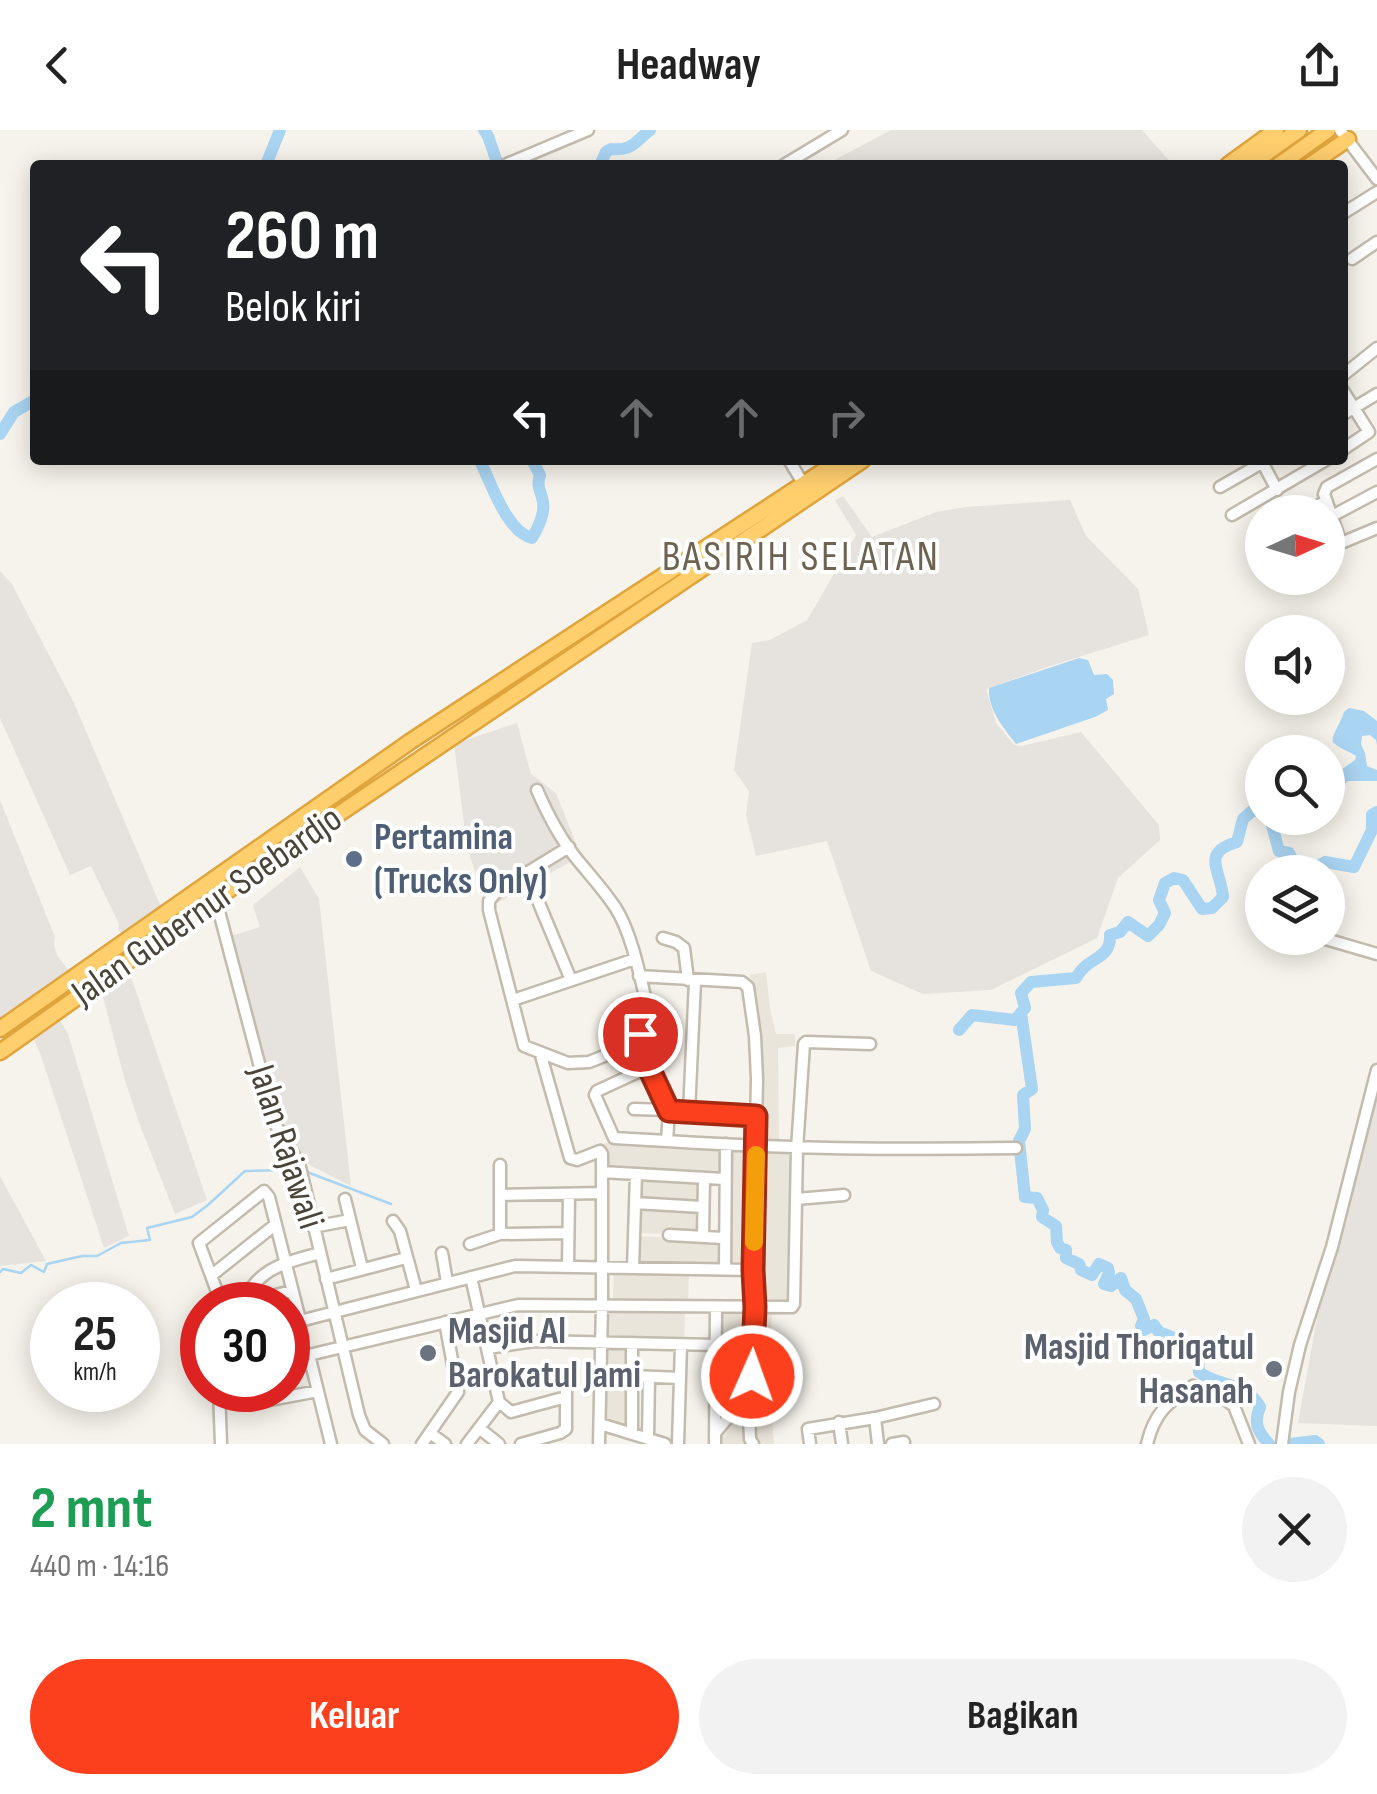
<!DOCTYPE html>
<html lang="id">
<head>
<meta charset="utf-8">
<style>
	:root { --surface:#fff; --page:#f2f2f2; --text:#222; --muted:#767676; --accent:#fc3f1d }
	body { margin:0; font-family:"Sofia Sans Condensed",sans-serif; background:var(--page); color:var(--text); height:100vh; display:flex; flex-direction:column; font-size:38px; white-space:nowrap }
	* { box-sizing:border-box; margin:0 }
	p { font-size:32px; color:var(--muted) }
	.icon { flex:none; width:55px; height:55px; fill:none; stroke:currentColor; stroke-width:2; stroke-linecap:round; stroke-linejoin:round }
	.map { position:relative; height:1314px; overflow:hidden }
	.side { display:flex; flex-direction:column; background:var(--surface); flex:1 }
	.side>* { flex:none }
	.banner { position:absolute; left:30px; top:30px; width:1318px; height:305px; border-radius:10px; box-shadow:0 5px 25px #0003; background:#202124; color:#fff; overflow:hidden }
	.needle { width:65px; rotate:86deg }
	.tools { position:absolute; left:1245px; top:365px; display:grid; gap:20px }
	.tools a { display:grid; place-items:center; width:100px; height:100px; border-radius:50%; background:var(--surface); box-shadow:0 5px 25px #0003; font-size:50px }
	.speed { position:absolute; left:30px; top:1152px; display:flex; gap:20px; font-size:50px; font-weight:700; text-align:center }
	.speed>* { display:grid; place-content:center; width:130px; height:130px; border-radius:50%; background:var(--surface); box-shadow:0 5px 25px #0003; line-height:1 }
	.speed small { font-size:25px; font-weight:400 }
	.speed .limit { border:15px solid #d22; background:#fff; color:#111 }
	.pin { position:absolute; display:grid; place-items:center; width:85px; height:85px; color:#fff; margin:-42px; border:5px solid #fff; border-radius:50%; box-shadow:0 2px 10px #0007 }
	.me { position:absolute; width:110px; margin:-55px; rotate:2deg; stroke-linejoin:round; filter:drop-shadow(0 0 8px #0008) }
	.turn { display:flex; align-items:center; gap:35px; height:210px; padding:0 30px; font-size:45px }
	.turn .icon { width:130px; height:130px; stroke-width:2.5 }
	.turn b { display:block; font-size:70px; line-height:85px }
	.lanes { display:flex; align-items:center; height:95px; padding:0 30px; background:#0003; justify-content:center; gap:50px; direction:ltr }
	.lanes .off { opacity:.35 }
	.round { display:grid; place-items:center; flex:none; width:105px; height:105px; border-radius:52px; background:var(--page) }
	.summary { display:flex; align-items:center; justify-content:space-between; height:170px; padding:0 30px }
	h1 { font-size:60px; font-weight:700; line-height:75px; color:#1e9e55 }
	.cta { display:flex; gap:20px; margin-top:auto; padding:20px 30px }
	.cta a { flex:1; height:115px; border-radius:60px; background:var(--accent); color:#fff; font-size:40px; font-weight:700; line-height:115px; text-align:center }
	.cta a+a { background:var(--page); color:var(--text) }
	header { display:flex; justify-content:space-between; align-items:center; height:130px; padding:0 30px; background:var(--surface); font-size:45px; font-weight:700 }
	.map>svg:first-child { display:block }
	.residential { fill:#eae5da }
	.industrial { fill:#e6e2dd }
	.water { fill:#a9d4f2 }
	.lines { fill:none; stroke-linecap:round; stroke-linejoin:round }
	.stream { stroke:#a9d4f2; stroke-width:2.5 }
	.river { stroke:#a9d4f2; stroke-width:12 }
	.minor-casing { stroke:#c2bbae; stroke-width:15 }
	.highway-casing { stroke:#e0a43c; stroke-width:19 }
	.minor { stroke:#fff; stroke-width:10 }
	.highway { stroke:#ffcf6e; stroke-width:14 }
	.route-casing { stroke:#a42913; stroke-width:25 }
	.route { stroke:#fc3f1d; stroke-width:18 }
	.slow { stroke:#f59e0b; stroke-width:18 }
	.service-dot { fill:#5c6f8a; stroke:#fff; stroke-width:4 }
	.worship-dot { fill:#6b7280; stroke:#fff; stroke-width:4 }
	.labels { text-anchor:middle; dominant-baseline:central; stroke-width:8; stroke-linejoin:round; paint-order:stroke }
	.service-label { font-size:38px; font-weight:bold; fill:#4e5e75; stroke:#fff; text-anchor:start }
	.street-label { font-size:38px; fill:#4b4439; stroke:#fff }
	.worship-label { font-size:38px; font-weight:bold; fill:#5b616d; stroke:#fff; text-anchor:start }
	.quarter-label { font-size:42px; letter-spacing:2.5px; fill:#6e6250; stroke:#fff }
</style>
</head>
<body>
<header><svg class="icon" aria-label="back" viewBox="0 0 24 24"><path d="M15 5l-7 7 7 7"/></svg>Headway<svg class="icon" aria-label="share" viewBox="0 0 24 24"><path d="M12 15V3M7 8l5-5 5 5M5 13v7h14v-7"/></svg></header>
<div class="map">
<svg width="1377" height="1314" viewBox="0 0 1377 1314">
	<rect width="100%" height="100%" fill="#f6f3ec"/>
	<!-- residential -->
	<path class="residential" d="M766,842L770,878L776,904H795V916L778,918L779,1014H760V935L750,845Z
		M616,1011L722,1017L723,1045L608,1043L605,1035L603,1017L605,1013Z
		M728,1018L754,1019L753,1139L727,1138Z
		M757,1019L795,1020L790,1176L756,1173Z
		M637,1048L703,1050L702,1077L636,1074Z
		M636,1076L702,1078L701,1105L635,1103Z
		M636,1106L719,1110L724,1113L723,1135L638,1136Z
		M614,1141L689,1143L688,1174L613,1172Z
		M602,1179L685,1181L684,1213L602,1211Z
		M766,1181L772,1183L770,1223L765,1234L750,1240L734,1265L719,1277L721,1182Z
		M604,1216L633,1217L631,1299H602Z
		M758,1252L769,1256L774,1314H719V1302Z"/>
	<!-- industrial -->
	<path class="industrial" d="M891,0H1142L1173,35H825Z
		M843,366L872,407L936,382L965,377L1070,370L1086,406L1138,459L1149,505L1050,536L986,559L996,593L1014,615L1022,616L1081,602L1159,695L1160,710L1118,748L1097,808L991,860L923,864L871,841L827,711L756,726L746,685L749,661L734,640L752,513L770,510L807,490L819,470L856,405L835,370Z
		M0,441L12,454L74,573L161,777L122,804L118,799L119,794L91,736L70,745L0,588Z
		M517,593L531,644L556,663L581,726L488,778L467,718L454,614Z
		M0,670L55,807L54,815L57,825L69,841L0,890Z
		M300,737L319,769L351,1056L302,1031L278,995L231,806L260,797L253,775Z
		M129,841L207,1070L175,1084L138,990L124,947L102,863Z
		M59,889L68,904L129,1106L104,1118L40,923L33,908Z
		M1377,958V1296L1298,1293L1317,1188L1345,1092Z
		M0,1046L46,1131L0,1136Z"/>
	<!-- water -->
	<path class="water" d="M1079,528L1088,530L1094,545L1107,544L1113,550L1114,564L1106,569L1108,580L1095,587L1016,614C1003,597 988,580 989,558Z
		M1349,578L1364,581L1377,591V615L1376,610L1370,605L1362,606L1361,614L1365,623L1367,636L1377,640V651H1348L1334,665L1328,666V645L1335,644L1355,630L1356,626C1351,622 1336,617 1333,612C1330,607 1342,591 1344,582Z"/>
	<g class="lines">
		<!-- stream -->
		<path class="stream" d="M1263,35L1290,15
			M515,556L634,476
			M321,688L497,568
			M0,912L77,859
			M307,1042L391,1074
			M0,1142L3,1139L21,1143L31,1135L44,1142L47,1134L82,1126H97L121,1113L150,1110L147,1098L192,1087L208,1075L245,1041L294,1040"/>
		<!-- river -->
		<path class="river" d="M484,0L488,6L498,35
			M266,35L280,0
			M600,35L606,22L611,19C632,21 635,12 650,0
			M0,304L14,282L35,270
			M481,333C492,355 507,402 532,408C538,398 545,383 543,372C541,360 536,358 540,345L532,330
			M1270,688L1279,721L1289,723L1294,733L1302,732L1307,734L1309,742L1325,732L1354,737L1372,700V685L1377,682
			M1021,883L1032,959L1023,965L1025,999L1019,1011L1025,1067L1037,1068L1043,1080L1042,1087L1056,1096L1057,1112L1060,1118L1066,1120V1128L1079,1134L1081,1140L1092,1145L1099,1134L1108,1138L1109,1143L1104,1154L1111,1156L1121,1148L1125,1160L1136,1169L1144,1189L1141,1196L1144,1200L1154,1195L1159,1202L1175,1208L1198,1228L1199,1242C1218,1257 1247,1252 1260,1277C1253,1293 1258,1302 1269,1314
			M959,900L972,885L1015,890L1025,878L1021,863L1031,852L1076,848C1087,826 1111,831 1110,805L1120,802L1128,792L1148,806L1159,795L1165,783L1159,770L1165,753L1174,748L1183,750L1202,779L1212,778L1223,767C1221,740 1200,723 1237,712L1243,689L1252,681H1262
			M1290,1314L1315,1311L1319,1314"/>
		<defs>
			<path id="minor" d="M1340,0L1377,49
				M507,34L588,0
				M784,35L842,0
				M1342,84L1377,62
				M1352,129L1377,112
				M1342,246L1377,218
				M1342,259L1369,302L1342,320
				M1342,285L1377,264
				M1377,329L1327,357L1324,364L1341,413L1377,398
				M789,330L804,355
				M1261,330L1277,360
				M1220,357L1267,330
				M1307,382L1326,371
				M1232,385L1326,330
				M1332,386L1377,362
				M1259,411L1262,409
				M537,660C547,683 560,708 576,728C589,744 603,759 615,777C633,804 642,856 650,888L645,900L627,908L604,926L589,932L568,933L524,916L489,780V771L497,761L569,717
				M526,742L571,850
				M216,770L275,994L299,1033L359,1285L365,1300L383,1314
				M663,808L676,812L684,818L688,850
				M1322,808L1377,824
				M639,846L742,852L748,857L755,906L757,949L753,1140L755,1177L752,1254L748,1264L715,1303
				M513,870L635,829
				M634,906L669,981L667,1011C784,1019 899,1020 1016,1018
				M540,922L570,1028L577,1030L600,1021L602,1024V1175L599,1314
				M649,937L597,961L595,965L614,1008L667,1011
				M634,979L668,980
				M669,981L756,986
				M689,983L695,851
				M602,1042L724,1049
				M501,1065L602,1063
				M345,1069L362,1138
				M796,1069L844,1065
				M635,1073L702,1077
				M393,1091L400,1101L416,1160
				M313,1097L350,1090
				M500,1104V1035
				M669,1105L723,1108
				M703,1106L704,1048
				M470,1114L500,1104L568,1103
				M442,1123L447,1152
				M568,1137L569,1065
				M633,1138L636,1044
				M725,1139L726,1014
				M212,1145L276,1094
				M471,1147L499,1272L511,1282L566,1267
				M326,1149L406,1128
				M256,1169L252,1157C268,1135 295,1130 320,1123
				M222,1175L199,1113L264,1061L269,1067L300,1190
				M234,1175L292,1161
				M288,1194L515,1136L753,1140
				M632,1213V1303
				M488,1218L534,1211L716,1215
				M309,1225L331,1314
				M288,1230L518,1175L792,1177L794,1174L797,1019L804,914L806,912L870,914
				M632,1246L680,1248
				M495,1252L557,1246L566,1249V1299L560,1303L521,1314
				M219,1260L221,1314
				M748,1264L750,1309L753,1314
				M265,1271L318,1261
				M875,1288L878,1314
				M839,1292L842,1314
				M600,1294L665,1314
				M479,1298L499,1314
				M430,1303L445,1314
				M648,1308L649,1247
				M422,1314L458,1262L445,1192
				M467,1314L499,1272
				M678,1314L681,1215
				M715,1314L716,1178
				M810,1314L808,1299L875,1288L934,1274
				M892,1314L904,1312
				M1147,1314C1154,1284 1167,1272 1193,1256L1204,1265L1223,1268L1234,1276L1249,1314
				M1282,1314L1289,1262L1300,1215L1332,1117L1377,940"/>
			<path id="highway" d="M1228,35L1276,0
				M1250,35L1299,0
				M1279,35L1328,0
				M1310,35L1348,9
				M0,899L411,611L840,330
				M0,922L281,723L863,330"/>
		</defs>
		<!-- minor casing -->
		<use href="#minor" class="minor-casing"/>
		<!-- highway casing -->
		<use href="#highway" class="highway-casing"/>
		<!-- minor -->
		<use href="#minor" class="minor"/>
		<!-- highway -->
		<use href="#highway" class="highway"/>
	</g>
	<g class="lines">
		<defs>
			<path id="route" d="M640,904L634,906L669,981L756,986L753,1140L755,1177L752,1246"/>
		</defs>
		<!-- route casing -->
		<use href="#route" class="route-casing"/>
		<!-- route -->
		<use href="#route" class="route"/>
		<!-- slow -->
		<path class="slow" d="M754,1112L756,1025"/>
	</g>
	<!-- markers -->
	<circle class="service-dot" cx="354" cy="729" r="10"/>
	<g class="worship-dot">
		<circle cx="428" cy="1223" r="10"/>
		<circle cx="1274" cy="1239" r="10"/>
	</g>
	<g class="labels">
		<!-- service labels -->
		<g class="service-label">
			<text x="374" y="707">Pertamina<tspan x="374" dy="44">(Trucks Only)</tspan></text>
		</g>
		<!-- street labels -->
		<g class="street-label">
			<text transform="translate(207 776) rotate(-35)">Jalan Gubernur Soebardjo</text>
			<text transform="translate(286 1017) rotate(72)">Jalan Rajawali</text>
		</g>
		<!-- worship labels -->
		<g class="worship-label">
			<text x="448" y="1201">Masjid Al<tspan x="448" dy="44">Barokatul Jami</tspan></text>
			<text x="1254" y="1217" text-anchor="end">Masjid Thoriqatul<tspan x="1254" dy="44">Hasanah</tspan></text>
		</g>
		<!-- quarter labels -->
		<g class="quarter-label">
			<text x="801" y="427">BASIRIH SELATAN</text>
		</g>
	</g>
</svg>
<div class="tools">
<a><svg class="needle" viewBox="-14 -14 28 28"><path d="M0-13l5 13h-10z" fill="#e53935"/><path d="M0 13l5-13h-10z" fill="#767676"/></svg></a>
<a><svg class="icon" aria-label="sound" viewBox="0 0 24 24"><path d="M4 9h4l5-4v14l-5-4H4zM17 9q2 3 0 6"/></svg></a>
<a><svg class="icon" aria-label="search" viewBox="0 0 24 24"><circle cx="10" cy="10" r="6"/><path d="M15 15l6 6"/></svg></a>
<a><svg class="icon" aria-label="layers" viewBox="0 0 24 24"><path d="M12 4l9 5-9 5-9-5zM3 14l9 5 9-5"/></svg></a>
</div>
<div class="speed"><div>25<small>km/h</small></div><div class="limit">30</div></div>
<div class="pin" style="left:640px;top:904px;background:#d93025"><svg class="icon" aria-label="arrive" viewBox="0 0 24 24"><path d="M6 21V4h12l-3 4 3 4H6"/></svg></div>
<svg class="me" style="left:752px;top:1246px" viewBox="-20 -20 40 40"><circle r="17" fill="#fc3f1d" stroke="#fff" stroke-width="3"/><path d="M0-11L8 9 0 5-8 9z" fill="#fff"/></svg>
<div class="banner">
<div class="turn"><svg class="icon" aria-label="left" viewBox="0 0 24 24"><path d="M17 20v-9H6M10 6l-5 5 5 5"/></svg><div><b>260 m</b>Belok kiri</div></div>
<div class="lanes"><svg class="icon" aria-label="left" viewBox="0 0 24 24"><path d="M17 20v-9H6M10 6l-5 5 5 5"/></svg><svg class="icon off" aria-label="ahead" viewBox="0 0 24 24"><path d="M12 20V5M6 11l6-6 6 6"/></svg><svg class="icon off" aria-label="ahead" viewBox="0 0 24 24"><path d="M12 20V5M6 11l6-6 6 6"/></svg><svg class="icon off" aria-label="right" viewBox="0 0 24 24"><path d="M7 20v-9h11M14 6l5 5-5 5"/></svg></div>
</div>
</div>
<section class="side">
<div class="summary"><div><h1>2 mnt</h1><p>440 m · 14:16</p></div><a class="round"><svg class="icon" aria-label="close" viewBox="0 0 24 24"><path d="M6 6l12 12M18 6L6 18"/></svg></a></div>
<div class="cta"><a>Keluar</a><a>Bagikan</a></div>
</section>
</body>
</html>
